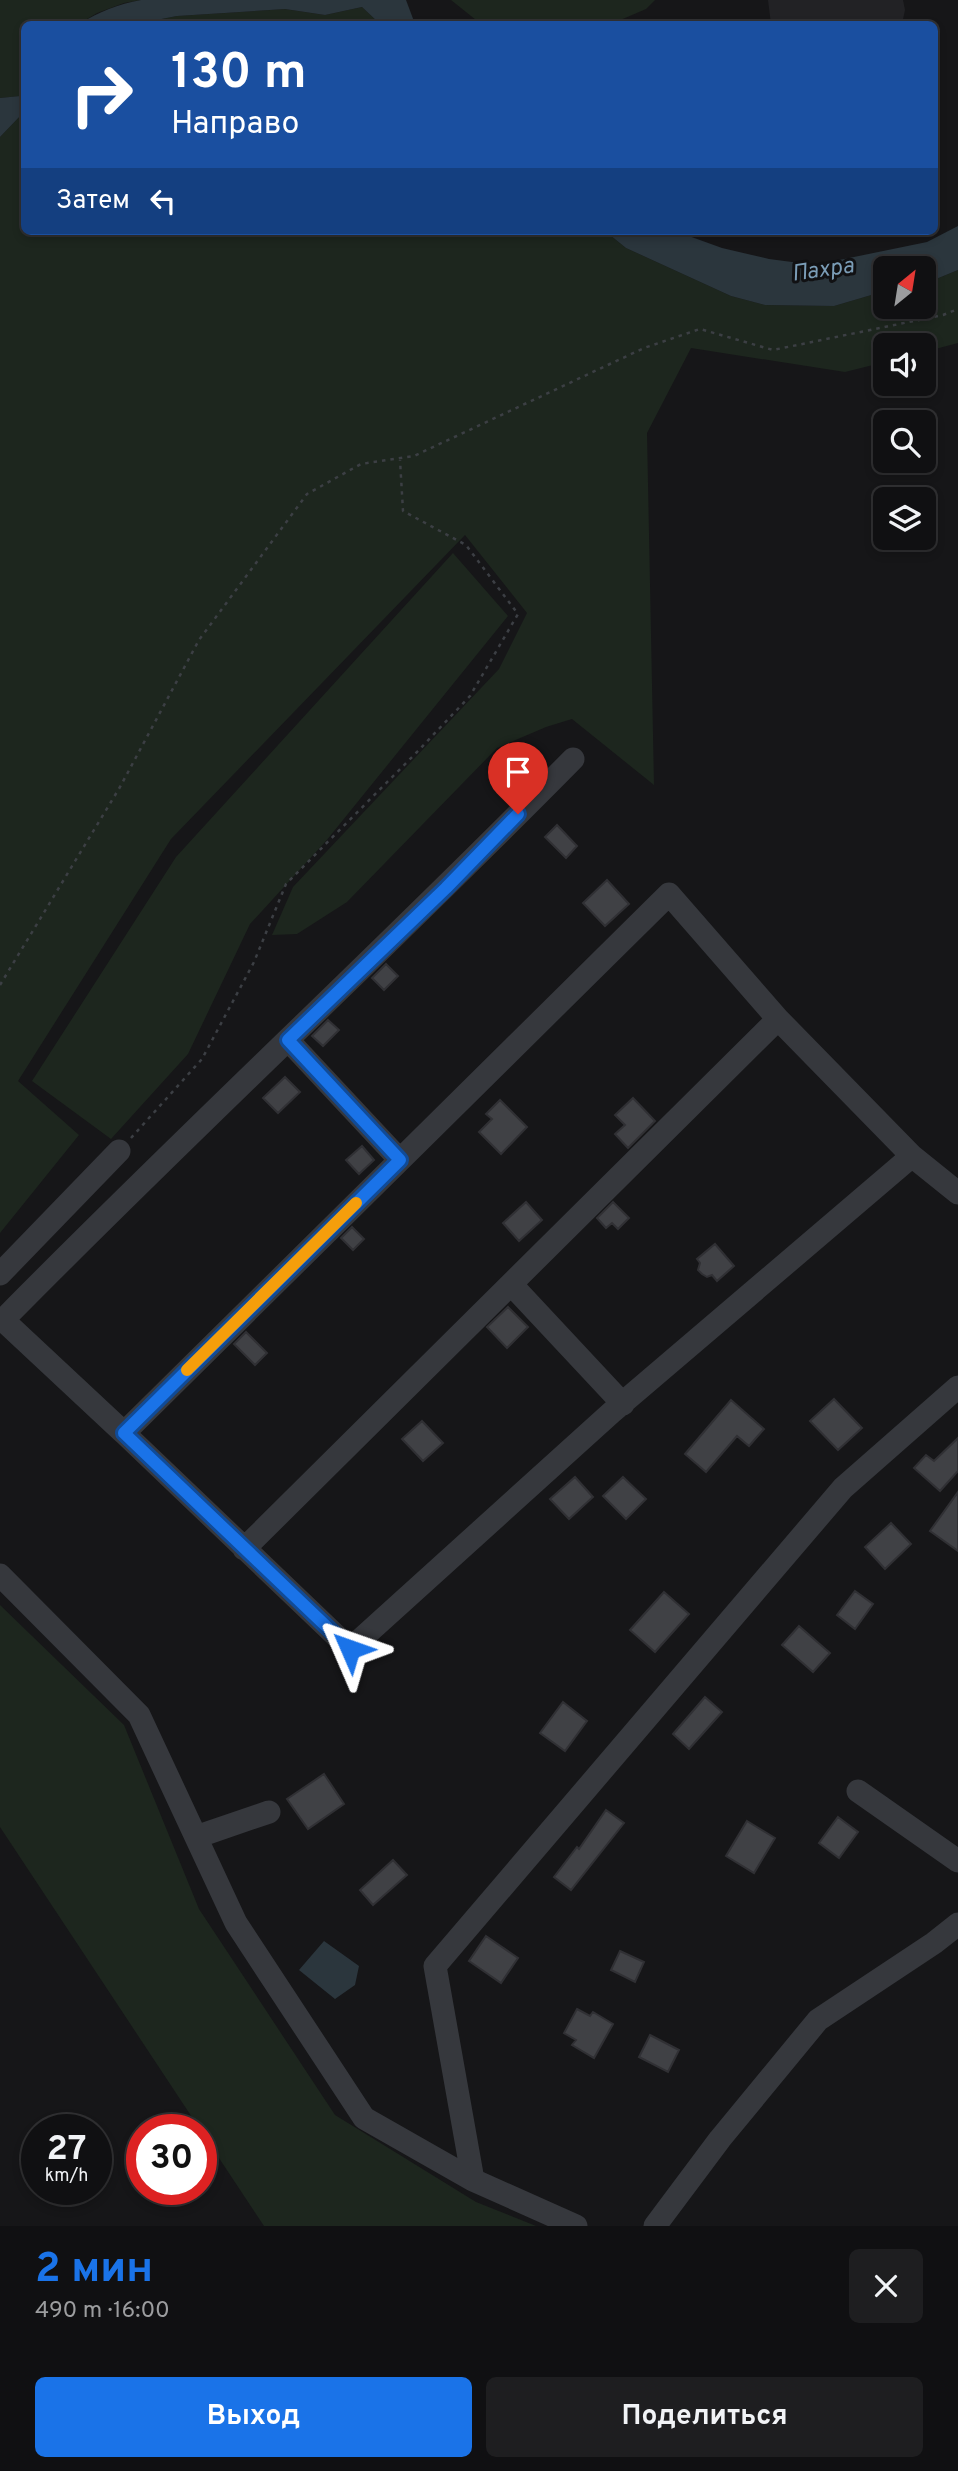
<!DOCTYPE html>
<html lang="ru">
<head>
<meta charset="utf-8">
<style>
	:root { --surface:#101012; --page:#1e1e20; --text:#f1f3f6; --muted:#9c9d9f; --line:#303032; --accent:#1a73e8 }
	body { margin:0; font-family:Overpass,sans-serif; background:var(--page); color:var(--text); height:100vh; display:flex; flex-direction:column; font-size:26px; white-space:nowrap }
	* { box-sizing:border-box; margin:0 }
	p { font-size:23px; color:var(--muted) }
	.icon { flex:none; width:38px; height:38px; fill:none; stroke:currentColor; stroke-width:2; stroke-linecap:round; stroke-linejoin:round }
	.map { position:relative; height:2226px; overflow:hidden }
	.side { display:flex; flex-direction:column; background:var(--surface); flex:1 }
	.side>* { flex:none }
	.top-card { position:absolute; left:21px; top:21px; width:917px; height:214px; border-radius:10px; box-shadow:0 4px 10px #0003,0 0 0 2px var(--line); background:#1a4fa0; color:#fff; overflow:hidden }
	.needle { width:46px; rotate:30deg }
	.buttons { position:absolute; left:873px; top:256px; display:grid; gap:14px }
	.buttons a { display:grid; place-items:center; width:63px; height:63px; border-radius:10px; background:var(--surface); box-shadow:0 4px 10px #0003,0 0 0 2px var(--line); font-size:35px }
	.speed { position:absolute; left:21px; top:2114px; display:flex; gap:14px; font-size:35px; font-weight:700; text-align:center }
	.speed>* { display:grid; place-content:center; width:91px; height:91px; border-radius:50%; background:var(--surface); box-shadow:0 4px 10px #0003,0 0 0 2px var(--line); line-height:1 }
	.speed small { font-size:18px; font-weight:400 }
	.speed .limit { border:10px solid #d22; background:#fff; color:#111 }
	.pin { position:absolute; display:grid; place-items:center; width:60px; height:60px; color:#fff; margin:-72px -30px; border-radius:50% 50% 50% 0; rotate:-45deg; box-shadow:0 0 7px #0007 }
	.pin .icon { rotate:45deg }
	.me { position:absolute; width:77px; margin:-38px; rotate:313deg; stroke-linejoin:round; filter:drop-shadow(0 0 5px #0008) }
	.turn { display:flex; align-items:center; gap:24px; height:147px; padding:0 35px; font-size:32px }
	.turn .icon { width:91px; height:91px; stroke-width:2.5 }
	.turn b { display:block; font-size:49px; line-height:60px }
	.then { display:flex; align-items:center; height:66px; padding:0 35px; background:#0003; gap:14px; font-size:26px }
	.round { display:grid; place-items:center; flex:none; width:74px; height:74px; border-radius:10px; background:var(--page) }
	.summary { display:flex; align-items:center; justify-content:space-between; height:119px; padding:0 35px }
	h1 { font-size:42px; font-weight:700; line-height:52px; color:var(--accent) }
	.action { display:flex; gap:14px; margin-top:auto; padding:14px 35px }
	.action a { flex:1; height:80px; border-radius:10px; background:var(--accent); color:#fff; font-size:28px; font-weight:700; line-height:80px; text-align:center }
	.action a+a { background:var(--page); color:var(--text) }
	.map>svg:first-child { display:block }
	.built { fill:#222225 }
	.green { fill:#1d261e }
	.water { fill:#2b363d }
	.building { fill:#404145; stroke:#303034; stroke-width:2 }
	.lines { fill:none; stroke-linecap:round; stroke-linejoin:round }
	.path { stroke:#3c3f44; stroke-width:2.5; stroke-dasharray:3.5 5; stroke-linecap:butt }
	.minor { stroke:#36383d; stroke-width:23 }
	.route-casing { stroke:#114b97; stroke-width:18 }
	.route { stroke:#1a73e8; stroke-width:12 }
	.slow { stroke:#f59e0b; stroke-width:12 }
	.labels { text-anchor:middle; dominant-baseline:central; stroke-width:6; stroke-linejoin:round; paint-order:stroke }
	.water-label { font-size:23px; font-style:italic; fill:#7b9db7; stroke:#111113 }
</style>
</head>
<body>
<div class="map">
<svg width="958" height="2226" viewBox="0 0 958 2226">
	<rect width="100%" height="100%" fill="#161618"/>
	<!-- built -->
	<path class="built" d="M768,0H903L905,10L902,24H771Z"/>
	<!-- green -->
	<path class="green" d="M0,0H141L124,3L97,13L79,24H24V88L21,96L0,98Z
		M451,0H655L646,9L611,24H481Z
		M362,7L380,24H136L177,16L285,9L325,15Z
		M24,112V231H605L626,248L731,296L765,305L834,306L885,291L886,306H924V284L958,270V343L924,352V345H886L885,362L845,372L691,348L647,433L654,785L572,719L546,727L497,748L347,902L297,934L272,935L293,887L499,669L527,613L465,535L171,839L18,1081L79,1135L0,1233V137Z
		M453,553L508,616L326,841L250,924L188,1054L111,1139L32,1081L176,857Z
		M0,1605L124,1725L199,1909L335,2115L476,2202L536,2226H264L0,1827Z"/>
	<!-- water -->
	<path class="water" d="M141,0H406L415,24H380L362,7L325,15L285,9L177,16L136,24H79C99,12 118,4 141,0Z
		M24,88V112L0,137V98L20,96Z
		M958,226V270L924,284V268H886L885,291L834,306L765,305L731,296L626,248L605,231H675L722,248L769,259L815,265L927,242Z
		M324,1941L359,1966L355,1985L335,1999L299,1970Z"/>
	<!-- building -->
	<path class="building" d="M557,825L577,846L566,858L545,837Z
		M607,880L629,904L605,926L583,903Z
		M386,964L398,976L384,990L372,978Z
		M328,1020L339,1030L323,1046L312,1036Z
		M285,1077L300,1092L278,1113L263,1098Z
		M633,1098L655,1121L628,1148L615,1134L625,1125L615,1115Z
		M500,1100L527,1127L501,1154L479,1132L492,1119L486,1114Z
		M362,1146L374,1160L359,1174L346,1160Z
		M526,1202L542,1220L519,1241L503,1223Z
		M613,1202L629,1218L618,1229L612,1223L606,1228L597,1218Z
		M352,1227L364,1239L353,1250L341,1238Z
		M715,1244L734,1266L717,1281L712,1275L707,1277L702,1274L698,1270L700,1263L697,1259Z
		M508,1307L528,1327L507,1348L487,1327Z
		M246,1332L267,1353L255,1365L234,1344Z
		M834,1399L862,1428L838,1450L810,1421Z
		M731,1400L764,1429L749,1446L737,1436L706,1472L685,1454Z
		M422,1421L443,1443L423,1461L402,1439Z
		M958,1438V1471L940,1491L914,1468L926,1455L934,1461Z
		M575,1477L593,1497L569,1519L550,1499Z
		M623,1477L646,1499L626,1519L603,1496Z
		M958,1492V1551L930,1531Z
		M891,1523L911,1544L885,1569L865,1547Z
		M855,1591L873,1604L855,1629L837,1615Z
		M664,1592L689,1614L655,1652L630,1630Z
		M799,1626L830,1653L813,1672L782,1645Z
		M705,1697L722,1712L689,1749L673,1734Z
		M563,1702L587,1721L565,1751L540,1733Z
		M324,1774L344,1804L308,1829L287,1799Z
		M606,1810L624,1823L571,1890L554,1877L577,1847L579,1849Z
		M838,1817L858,1832L839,1858L819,1843Z
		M747,1821L775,1838L754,1873L726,1856Z
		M393,1860L407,1875L373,1905L360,1890Z
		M486,1936L518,1958L501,1983L469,1961Z
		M620,1951L644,1962L635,1982L611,1970Z
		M577,2009L590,2016L593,2012L613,2024L594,2058L572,2045L576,2040L564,2033Z
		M650,2035L679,2050L668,2072L639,2057Z"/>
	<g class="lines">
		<!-- path -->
		<path class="path" d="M0,985L120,787L199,640L307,494L361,464L414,456L644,348L700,329L773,350L943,315L958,309
			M131,1138L202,1059L254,962L286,884L417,752L470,696L518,614L466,545L403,511L400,460"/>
		<!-- minor -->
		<path class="minor" d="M288,1040L400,1160
			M912,1156L612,1412L350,1649L124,1433L669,894L778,1019L912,1156L958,1193
			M0,1274L119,1151
			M511,1284L623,1404
			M124,1433L3,1320C190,1130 386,949 573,759
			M244,1549L778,1019
			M0,1575L139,1715L236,1923L364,2118L473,2180L576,2226
			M858,1791L958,1861
			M196,1837L269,1812
			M473,2180L435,1966L843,1488L958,1387
			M655,2226L720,2139L818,2020L934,1943L958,1924"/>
	</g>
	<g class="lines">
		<defs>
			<path id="route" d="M350,1649L124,1433L400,1160L288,1040L446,888L518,814"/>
		</defs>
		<!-- route casing -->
		<use href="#route" class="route-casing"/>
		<!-- route -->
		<use href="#route" class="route"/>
		<!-- slow -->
		<path class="slow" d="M187,1370L356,1203"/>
	</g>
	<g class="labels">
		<!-- water labels -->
		<g class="water-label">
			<text transform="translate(823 271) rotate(-8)">Пахра</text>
		</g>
	</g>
</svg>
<div class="buttons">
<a><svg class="needle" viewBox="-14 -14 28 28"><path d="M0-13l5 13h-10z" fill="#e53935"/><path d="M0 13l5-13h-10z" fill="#9c9d9f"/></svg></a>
<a><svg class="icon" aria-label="sound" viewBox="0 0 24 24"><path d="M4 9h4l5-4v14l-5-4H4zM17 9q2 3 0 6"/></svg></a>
<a><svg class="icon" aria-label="search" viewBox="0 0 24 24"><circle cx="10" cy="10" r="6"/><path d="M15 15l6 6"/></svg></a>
<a><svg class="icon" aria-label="layers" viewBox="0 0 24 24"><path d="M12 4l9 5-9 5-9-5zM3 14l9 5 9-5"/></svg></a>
</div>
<div class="speed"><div>27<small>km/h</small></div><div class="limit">30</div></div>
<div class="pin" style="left:518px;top:814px;background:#d93025"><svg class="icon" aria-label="arrive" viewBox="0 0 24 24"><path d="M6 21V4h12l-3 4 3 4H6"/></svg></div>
<svg class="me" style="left:350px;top:1649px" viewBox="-20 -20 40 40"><path d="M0-17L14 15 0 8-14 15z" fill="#1a73e8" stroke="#fff" stroke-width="4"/></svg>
<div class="top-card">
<div class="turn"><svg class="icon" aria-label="right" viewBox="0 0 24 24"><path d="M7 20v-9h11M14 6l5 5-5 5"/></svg><div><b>130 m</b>Направо</div></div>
<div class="then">Затем<svg class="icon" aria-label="left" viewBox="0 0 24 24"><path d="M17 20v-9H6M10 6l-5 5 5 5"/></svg></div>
</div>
</div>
<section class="side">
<div class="summary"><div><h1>2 мин</h1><p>490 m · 16:00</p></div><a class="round"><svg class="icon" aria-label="close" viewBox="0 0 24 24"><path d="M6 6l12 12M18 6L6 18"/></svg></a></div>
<div class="action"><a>Выход</a><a>Поделиться</a></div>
</section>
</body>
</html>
